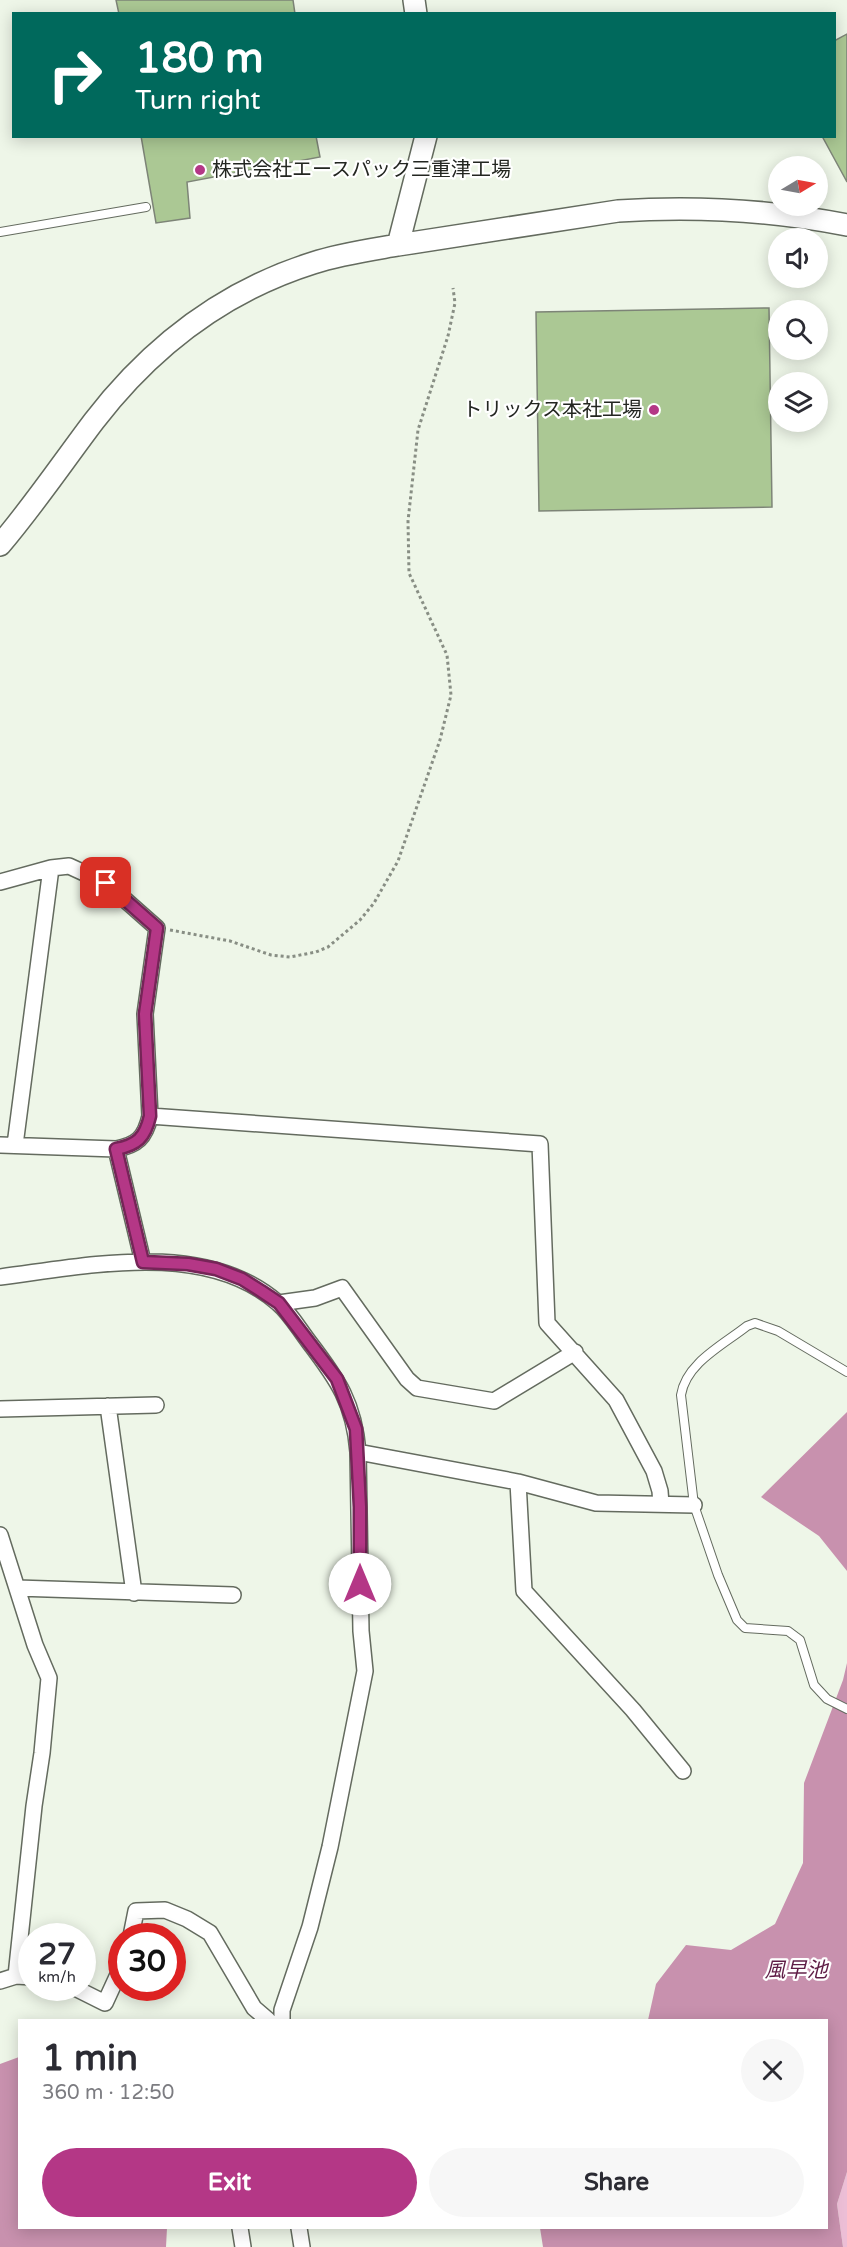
<!DOCTYPE html>
<html lang="en">
<head>
<meta charset="utf-8">
<style>
	:root { --surface:#fff; --page:#f7f7f7; --text:#2b2b33; --muted:#7c7c81; --accent:#b43786 }
	body { margin:0; font-family:"Varela Round","Noto Sans JP",sans-serif; background:var(--page); color:var(--text); height:100vh; display:flex; flex-direction:column; font-size:22px; white-space:nowrap }
	* { box-sizing:border-box; margin:0 }
	p { font-size:20px; color:var(--muted) }
	.icon { flex:none; width:33px; height:33px; fill:none; stroke:currentColor; stroke-width:2; stroke-linecap:round; stroke-linejoin:round }
	.map { position:relative; flex:1; overflow:hidden }
	.side { position:absolute; left:18px; top:2019px; width:810px; height:210px; display:flex; flex-direction:column; background:var(--surface); border-radius:0px; box-shadow:0 3px 15px #0003 }
	.side>* { flex:none }
	.guide { position:absolute; left:12px; top:12px; width:824px; height:126px; border-radius:0px; box-shadow:0 3px 15px #0003; background:#00695c; color:#fff; overflow:hidden }
	.needle { width:39px; rotate:80deg }
	.tools { position:absolute; left:768px; top:156px; display:grid; gap:12px }
	.tools a { display:grid; place-items:center; width:60px; height:60px; border-radius:50%; background:var(--surface); box-shadow:0 3px 15px #0003; font-size:30px }
	.speed { position:absolute; left:18px; top:1923px; display:flex; gap:12px; font-size:30px; font-weight:700; text-align:center }
	.speed>* { display:grid; place-content:center; width:78px; height:78px; border-radius:50%; background:var(--surface); box-shadow:0 3px 15px #0003; line-height:1 }
	.speed small { font-size:15px; font-weight:400 }
	.speed .limit { border:9px solid #d22; background:#fff; color:#111 }
	.pin { position:absolute; display:grid; place-items:center; width:51px; height:51px; color:#fff; margin:-26px; border-radius:12px; box-shadow:0 3px 9px #0006 }
	.me { position:absolute; width:66px; margin:-33px; rotate:0deg; stroke-linejoin:round; filter:drop-shadow(0 0 4px #0008) }
	.turn { display:flex; align-items:center; gap:21px; height:126px; padding:0 24px; font-size:27px }
	.turn .icon { width:78px; height:78px; stroke-width:2.5 }
	.turn b { display:block; font-size:42px; line-height:51px }
	.round { display:grid; place-items:center; flex:none; width:63px; height:63px; border-radius:32px; background:var(--page) }
	.summary { display:flex; align-items:center; justify-content:space-between; height:102px; padding:0 24px }
	h1 { font-size:36px; font-weight:800; line-height:45px }
	.primary-button { display:flex; gap:12px; margin-top:auto; padding:12px 24px }
	.primary-button a { flex:1; height:69px; border-radius:36px; background:var(--accent); color:#fff; font-size:24px; font-weight:800; line-height:69px; text-align:center }
	.primary-button a+a { background:var(--page); color:var(--text) }
	.map>svg:first-child { display:block }
	.green { fill:#ecbed6 }
	.water { fill:#c891ae }
	.building { fill:#abc894; stroke:#7d8477; stroke-width:1.5 }
	.lines { fill:none; stroke-linecap:round; stroke-linejoin:round }
	.lane-casing { stroke:#646b5f; stroke-width:10 }
	.street-casing { stroke:#646b5f; stroke-width:18 }
	.secondary-casing { stroke:#646b5f; stroke-width:24 }
	.path { stroke:#888e84; stroke-width:3; stroke-dasharray:3 3; stroke-linecap:butt }
	.lane { stroke:#fff; stroke-width:8 }
	.street { stroke:#fff; stroke-width:15 }
	.secondary { stroke:#fff; stroke-width:21 }
	.route-casing { stroke:#752457; stroke-width:15 }
	.route { stroke:#b43786; stroke-width:10 }
	.poi-dot { fill:#b43786; stroke:#fff; stroke-width:2 }
	.labels { text-anchor:middle; dominant-baseline:central; stroke-width:4.5; stroke-linejoin:round; paint-order:stroke }
	.poi-label { font-size:20px; fill:#232621; stroke:#fff; text-anchor:start }
	.water-label { font-size:21px; font-style:italic; fill:#5f1d46; stroke:#fff }
</style>
</head>
<body>
<div class="map">
<svg width="847" height="2247" viewBox="0 0 847 2247">
	<rect width="100%" height="100%" fill="#eef6e8"/>
	<!-- green -->
	<path class="green" d="M847,2172V2247H843L837,2204Z"/>
	<!-- water -->
	<path class="water" d="M847,1412V1571L819,1536L761,1497Z
		M847,1663V2172L837,2204L843,2247H543L540,2228H826V2020H648L656,1984L686,1945L731,1950L775,1924L803,1863L804,1783L843,1680Z
		M19,2057L20,2228H167L166,2247H0V2064Z"/>
	<!-- building -->
	<path class="building" d="M116,0H293L295,14H119Z
		M847,34V182L822,136H834V41Z
		M141,136H316L320,157L187,182L190,218L156,223Z
		M769,308L772,507L539,511L536,312Z"/>
	<g class="lines">
		<defs>
			<path id="lane" d="M0,232L146,207
				M847,1372L778,1331L755,1323L747,1326C723,1345 686,1363 681,1395L694,1505L718,1575L737,1620L745,1628L788,1631L800,1640L814,1685L827,1699L847,1709"/>
			<path id="street" d="M0,882L51,868L69,866L106,883L157,928L145,1014L150,1116C145,1138 137,1145 116,1149L0,1145
				M150,1116L540,1144L547,1323L616,1400L654,1471L660,1491L661,1504
				M15,1145L51,868
				M116,1149L143,1262
				M0,1277C87,1266 205,1239 278,1303C290,1313 299,1329 309,1342C338,1380 354,1403 358,1452L361,1631L365,1671L330,1847L310,1927L282,2010V2020
				M279,1303L315,1298L342,1288L407,1379L417,1388L494,1401L575,1352
				M108,1406L134,1593
				M0,1409L156,1405
				M358,1452L518,1482L596,1503L694,1505
				M518,1482L524,1591L633,1710L683,1771
				M0,1535L35,1645L49,1678L42,1753L34,1806L16,1976
				M17,1588L233,1595
				M131,1936L136,1911L165,1910L187,1919L210,1933L254,2008L268,2020
				M0,1981L16,1976L32,1977
				M75,1988L105,2003L122,1966
				M240,2228L243,2247
				M299,2228L302,2247"/>
			<path id="secondary" d="M414,0L416,14
				M398,245L618,211C695,206 771,210 847,225
				M0,545C34,505 63,462 94,421C151,347 224,291 313,263C340,254 369,250 398,245L426,136"/>
		</defs>
		<!-- lane casing -->
		<use href="#lane" class="lane-casing"/>
		<!-- street casing -->
		<use href="#street" class="street-casing"/>
		<!-- secondary casing -->
		<use href="#secondary" class="secondary-casing"/>
		<!-- path -->
		<path class="path" d="M170,930L230,941L271,955L290,957L316,952L328,947L360,920L374,903L398,861L440,740L451,695L447,655L409,573L408,521L418,430L448,336L455,303L453,288"/>
		<!-- lane -->
		<use href="#lane" class="lane"/>
		<!-- street -->
		<use href="#street" class="street"/>
		<!-- secondary -->
		<use href="#secondary" class="secondary"/>
	</g>
	<g class="lines">
		<defs>
			<path id="route" d="M106,883L157,928L145,1014L150,1116C145,1138 137,1145 116,1149L143,1262L188,1264L216,1269L242,1279L261,1291L279,1303L337,1379L356,1429L360,1507V1584"/>
		</defs>
		<!-- route casing -->
		<use href="#route" class="route-casing"/>
		<!-- route -->
		<use href="#route" class="route"/>
	</g>
	<!-- markers -->
	<g class="poi-dot">
		<circle cx="200" cy="170" r="6"/>
		<circle cx="654" cy="410" r="6"/>
	</g>
	<g class="labels">
		<!-- poi labels -->
		<g class="poi-label">
			<text x="212" y="170">株式会社エースパック三重津工場</text>
			<text x="642" y="410" text-anchor="end">トリックス本社工場</text>
		</g>
		<!-- water labels -->
		<g class="water-label">
			<text x="796" y="1970">風早池</text>
		</g>
	</g>
</svg>
<div class="tools">
<a><svg class="needle" viewBox="-14 -14 28 28"><path d="M0-13l5 13h-10z" fill="#e53935"/><path d="M0 13l5-13h-10z" fill="#7c7c81"/></svg></a>
<a><svg class="icon" aria-label="sound" viewBox="0 0 24 24"><path d="M4 9h4l5-4v14l-5-4H4zM17 9q2 3 0 6"/></svg></a>
<a><svg class="icon" aria-label="search" viewBox="0 0 24 24"><circle cx="10" cy="10" r="6"/><path d="M15 15l6 6"/></svg></a>
<a><svg class="icon" aria-label="layers" viewBox="0 0 24 24"><path d="M12 4l9 5-9 5-9-5zM3 14l9 5 9-5"/></svg></a>
</div>
<div class="speed"><div>27<small>km/h</small></div><div class="limit">30</div></div>
<div class="pin" style="left:106px;top:883px;background:#d93025"><svg class="icon" aria-label="arrive" viewBox="0 0 24 24"><path d="M6 21V4h12l-3 4 3 4H6"/></svg></div>
<svg class="me" style="left:360px;top:1584px" viewBox="-20 -20 40 40"><circle r="19" fill="#fff"/><path d="M0-13L10 11 0 6-10 11z" fill="#b43786"/></svg>
<div class="guide">
<div class="turn"><svg class="icon" aria-label="right" viewBox="0 0 24 24"><path d="M7 20v-9h11M14 6l5 5-5 5"/></svg><div><b>180 m</b>Turn right</div></div>
</div>
<section class="side">
<div class="summary"><div><h1>1 min</h1><p>360 m · 12:50</p></div><a class="round"><svg class="icon" aria-label="close" viewBox="0 0 24 24"><path d="M6 6l12 12M18 6L6 18"/></svg></a></div>
<div class="primary-button"><a>Exit</a><a>Share</a></div>
</section>
</div>
</body>
</html>
